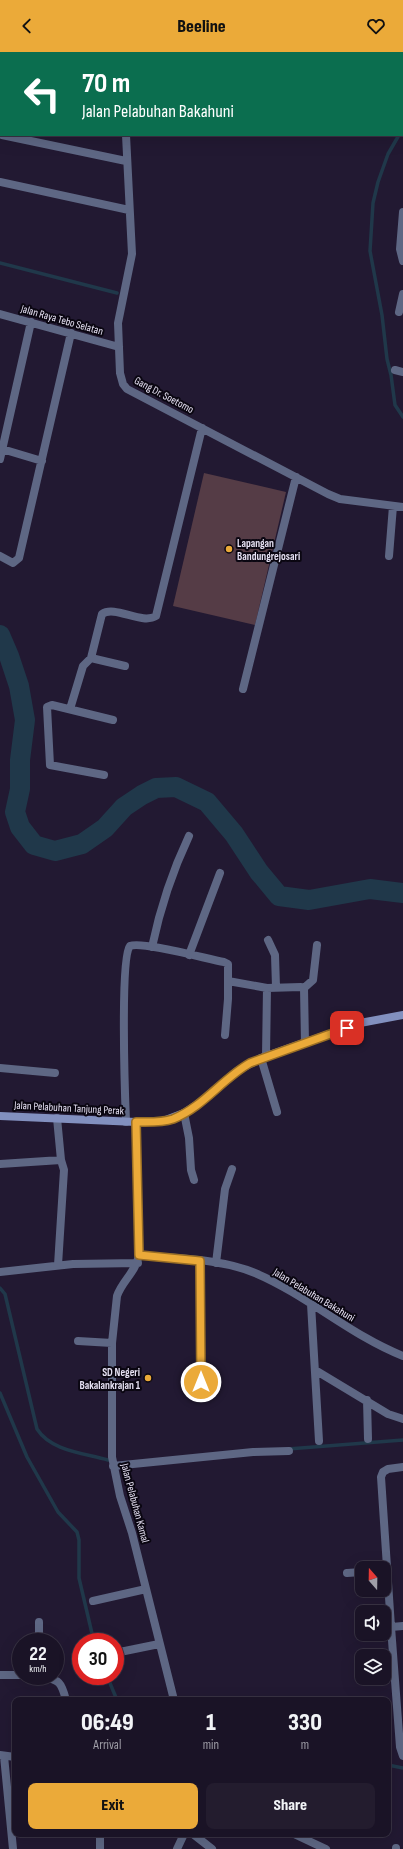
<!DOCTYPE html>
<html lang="en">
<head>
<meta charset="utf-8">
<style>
	:root { --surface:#1a1326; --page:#231c2e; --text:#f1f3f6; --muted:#9f9ea7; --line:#383243; --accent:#ebaa39 }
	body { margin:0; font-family:"Sofia Sans Condensed",sans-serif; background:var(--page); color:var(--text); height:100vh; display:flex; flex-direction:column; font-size:15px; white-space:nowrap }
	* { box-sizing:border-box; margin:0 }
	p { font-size:13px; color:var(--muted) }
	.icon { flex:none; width:22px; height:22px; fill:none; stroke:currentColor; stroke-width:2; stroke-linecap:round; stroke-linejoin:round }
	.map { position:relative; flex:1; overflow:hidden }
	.sheet { position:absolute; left:12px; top:1645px; width:379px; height:140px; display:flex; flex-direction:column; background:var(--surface); border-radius:8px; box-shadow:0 4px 16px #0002,0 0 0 1px var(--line) }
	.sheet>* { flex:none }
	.hud { position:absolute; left:0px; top:0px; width:403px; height:84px; box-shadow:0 4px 16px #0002,0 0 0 1px var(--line); background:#0b6e4f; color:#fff; overflow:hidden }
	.needle { width:26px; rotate:340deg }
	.buttons { position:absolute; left:355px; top:1509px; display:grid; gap:8px }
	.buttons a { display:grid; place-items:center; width:36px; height:36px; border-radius:8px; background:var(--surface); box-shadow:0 4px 16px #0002,0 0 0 1px var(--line); font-size:20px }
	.speed { position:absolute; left:12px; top:1581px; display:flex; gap:8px; font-size:20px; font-weight:700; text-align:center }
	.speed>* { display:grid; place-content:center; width:52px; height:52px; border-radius:50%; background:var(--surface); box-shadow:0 4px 16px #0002,0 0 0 1px var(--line); line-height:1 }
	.speed small { font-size:10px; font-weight:400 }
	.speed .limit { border:6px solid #d22; background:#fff; color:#111 }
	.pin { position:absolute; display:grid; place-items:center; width:34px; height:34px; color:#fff; margin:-17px; border-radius:8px; box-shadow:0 2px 6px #0006 }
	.me { position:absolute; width:44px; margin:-22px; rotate:0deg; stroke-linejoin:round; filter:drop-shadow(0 0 3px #0008) }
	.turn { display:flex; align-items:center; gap:14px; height:84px; padding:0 16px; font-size:18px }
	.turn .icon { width:52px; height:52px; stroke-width:2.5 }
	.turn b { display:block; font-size:28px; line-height:34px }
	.eta { display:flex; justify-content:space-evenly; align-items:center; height:68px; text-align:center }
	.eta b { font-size:24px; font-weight:800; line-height:28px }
	.cta { display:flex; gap:8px; margin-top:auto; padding:8px 16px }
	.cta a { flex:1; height:46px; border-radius:8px; background:var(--accent); color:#111; font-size:16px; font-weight:800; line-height:46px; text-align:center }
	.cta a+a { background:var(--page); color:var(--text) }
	header { display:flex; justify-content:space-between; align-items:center; height:52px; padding:0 16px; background:var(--accent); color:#111; font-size:18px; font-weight:800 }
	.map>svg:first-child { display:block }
	.pitch { fill:#553c46 }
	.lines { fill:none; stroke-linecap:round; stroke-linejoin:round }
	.stream { stroke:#20384a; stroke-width:3.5 }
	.river { stroke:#20384a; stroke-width:20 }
	.street { stroke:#5e6784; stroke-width:8 }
	.secondary { stroke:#8290bf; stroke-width:8 }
	.route-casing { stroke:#996e25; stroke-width:10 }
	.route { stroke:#ebaa39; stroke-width:7 }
	.poi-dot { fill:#ebaa39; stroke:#0a0611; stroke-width:1.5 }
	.labels { text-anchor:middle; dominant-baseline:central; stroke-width:4; stroke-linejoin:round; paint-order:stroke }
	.street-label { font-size:11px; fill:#e7e2f4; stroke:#0a0611 }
	.poi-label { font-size:11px; font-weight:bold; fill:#e7e2f4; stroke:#0a0611; text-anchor:start }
</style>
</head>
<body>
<header><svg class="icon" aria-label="back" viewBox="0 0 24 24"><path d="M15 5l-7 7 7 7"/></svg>Beeline<svg class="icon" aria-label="heart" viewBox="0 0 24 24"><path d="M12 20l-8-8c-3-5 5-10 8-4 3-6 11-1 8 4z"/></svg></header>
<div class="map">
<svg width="403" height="1797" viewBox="0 0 403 1797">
	<rect width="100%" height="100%" fill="#221932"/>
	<!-- pitch -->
	<path class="pitch" d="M204,421L286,440L255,573L173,554Z"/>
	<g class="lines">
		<!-- stream -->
		<path class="stream" d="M402,79L403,78
			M399,83L388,102L378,130L373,151L370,199L382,263L387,307L391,323L395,353L403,365
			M0,211L117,241
			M0,1236L5,1242L37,1377C51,1399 84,1401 108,1408
			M0,1341L27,1405L58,1460L77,1480L79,1488V1526L94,1590
			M288,1397L403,1388
			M107,1624L117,1648
			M388,1713L403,1716"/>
		<!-- river -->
		<path class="river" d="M0,583L9,604L19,634L25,668L20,708V737L15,760L20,775L34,793L55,799L82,792L105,776L124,755L142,743L156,736L176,735L207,750L234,782L259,820L279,844L309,848L370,837L403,841"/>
		<!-- street -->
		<path class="street" d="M143,1L144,0
			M2,83L126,109
			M126,83L132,202L118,271L120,321L123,332L127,337L328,442L340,447L403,455
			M0,130L129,158
			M403,160L400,197L403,209
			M399,260L403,242
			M0,262L119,295
			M395,318L403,320
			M2,397L42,409
			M0,407L31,270
			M0,504L13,511L19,506L71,281
			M389,504L393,454
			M91,606L125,614
			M243,637L296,425
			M70,657L83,614L91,606L102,562C115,553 142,573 156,564L202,376
			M104,723L50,713L47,655L52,653L113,668
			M268,888L275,903L276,935
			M152,895C160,857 172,820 189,784
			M189,903L220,821
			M228,929L267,936L301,935L304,936L305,991
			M304,936L313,928L317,893
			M266,1004L267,936
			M261,1006L277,1060
			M0,1016L55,1021
			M184,1061L189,1086L191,1118L194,1128
			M57,1066L61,1108
			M126,1070C125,1045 120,905 130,894C142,889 207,907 224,910L228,912V947L225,983
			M136,1070L139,1203C136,1220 122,1229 117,1244L112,1291V1405L120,1444L132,1481L174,1648
			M0,1112L61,1108L64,1118L58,1213
			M139,1203C177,1207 219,1206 255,1221C307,1243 350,1283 403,1304
			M200,1209L201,1330
			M216,1211L225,1137L232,1117
			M0,1220L73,1212L138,1211
			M311,1252L319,1389
			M78,1289L112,1291
			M315,1318L388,1362L403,1367
			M367,1348L368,1387
			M113,1414L253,1400L289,1399
			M403,1415L388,1417L383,1420L381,1425L391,1575L403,1574
			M347,1521L362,1520
			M93,1549L146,1537
			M391,1575L400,1695L403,1704
			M39,1590V1570
			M115,1601L159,1592
			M0,1623H21
			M41,1624C60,1629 61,1629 66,1648
			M0,1703L15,1705
			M4,1704L13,1797
			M100,1782V1797
			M193,1782L212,1797
			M294,1782L326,1797
			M177,1797L184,1782
			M396,1797V1796"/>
		<!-- secondary -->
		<path class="secondary" d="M0,1064L136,1070L163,1069L184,1061L202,1049L237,1019L261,1006L360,971L403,963"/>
	</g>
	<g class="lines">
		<defs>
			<path id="route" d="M201,1330L200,1209L139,1203L136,1070C148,1070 161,1071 173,1067C203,1055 222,1027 250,1011L347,976"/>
		</defs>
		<!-- route casing -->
		<use href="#route" class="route-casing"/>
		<!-- route -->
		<use href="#route" class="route"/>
	</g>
	<!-- markers -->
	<g class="poi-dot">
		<circle cx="229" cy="497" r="4"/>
		<circle cx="148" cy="1326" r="4"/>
	</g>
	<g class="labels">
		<!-- street labels -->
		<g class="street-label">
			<text transform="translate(62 268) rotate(16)">Jalan Raya Tebo Selatan</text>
			<text transform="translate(164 343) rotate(28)">Gang Dr. Soetomo</text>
			<text transform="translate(69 1056) rotate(3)">Jalan Pelabuhan Tanjung Perak</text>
			<text transform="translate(314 1243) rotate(31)">Jalan Pelabuhan Bakahuni</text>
			<text transform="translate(135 1451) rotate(75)">Jalan Pelabuhan Kamal</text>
		</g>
		<!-- poi labels -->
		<g class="poi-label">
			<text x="237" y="491">Lapangan<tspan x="237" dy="13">Bandungrejosari</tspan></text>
			<text x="140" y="1320" text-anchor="end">SD Negeri<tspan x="140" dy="13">Bakalankrajan 1</tspan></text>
		</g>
	</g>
</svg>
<div class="buttons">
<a><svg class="needle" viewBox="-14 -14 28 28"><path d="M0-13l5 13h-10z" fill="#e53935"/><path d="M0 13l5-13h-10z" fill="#9f9ea7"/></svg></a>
<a><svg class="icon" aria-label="sound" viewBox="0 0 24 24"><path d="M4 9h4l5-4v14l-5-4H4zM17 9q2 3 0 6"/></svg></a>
<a><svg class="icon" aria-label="layers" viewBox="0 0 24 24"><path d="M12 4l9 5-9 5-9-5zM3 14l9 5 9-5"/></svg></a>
</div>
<div class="speed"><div>22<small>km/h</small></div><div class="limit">30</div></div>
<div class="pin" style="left:347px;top:976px;background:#d93025"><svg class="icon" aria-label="arrive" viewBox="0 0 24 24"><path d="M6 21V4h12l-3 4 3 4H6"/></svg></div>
<svg class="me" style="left:201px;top:1330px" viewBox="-20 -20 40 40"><circle r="17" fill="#ebaa39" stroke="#fff" stroke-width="3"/><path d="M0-11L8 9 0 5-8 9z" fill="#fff"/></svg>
<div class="hud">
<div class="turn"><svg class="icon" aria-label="left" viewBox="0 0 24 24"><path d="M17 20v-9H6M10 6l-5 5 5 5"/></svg><div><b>70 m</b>Jalan Pelabuhan Bakahuni</div></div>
</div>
<section class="sheet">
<div class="eta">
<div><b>06:49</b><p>Arrival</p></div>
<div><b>1</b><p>min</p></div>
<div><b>330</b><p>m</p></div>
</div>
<div class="cta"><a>Exit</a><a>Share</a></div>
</section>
</div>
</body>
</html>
